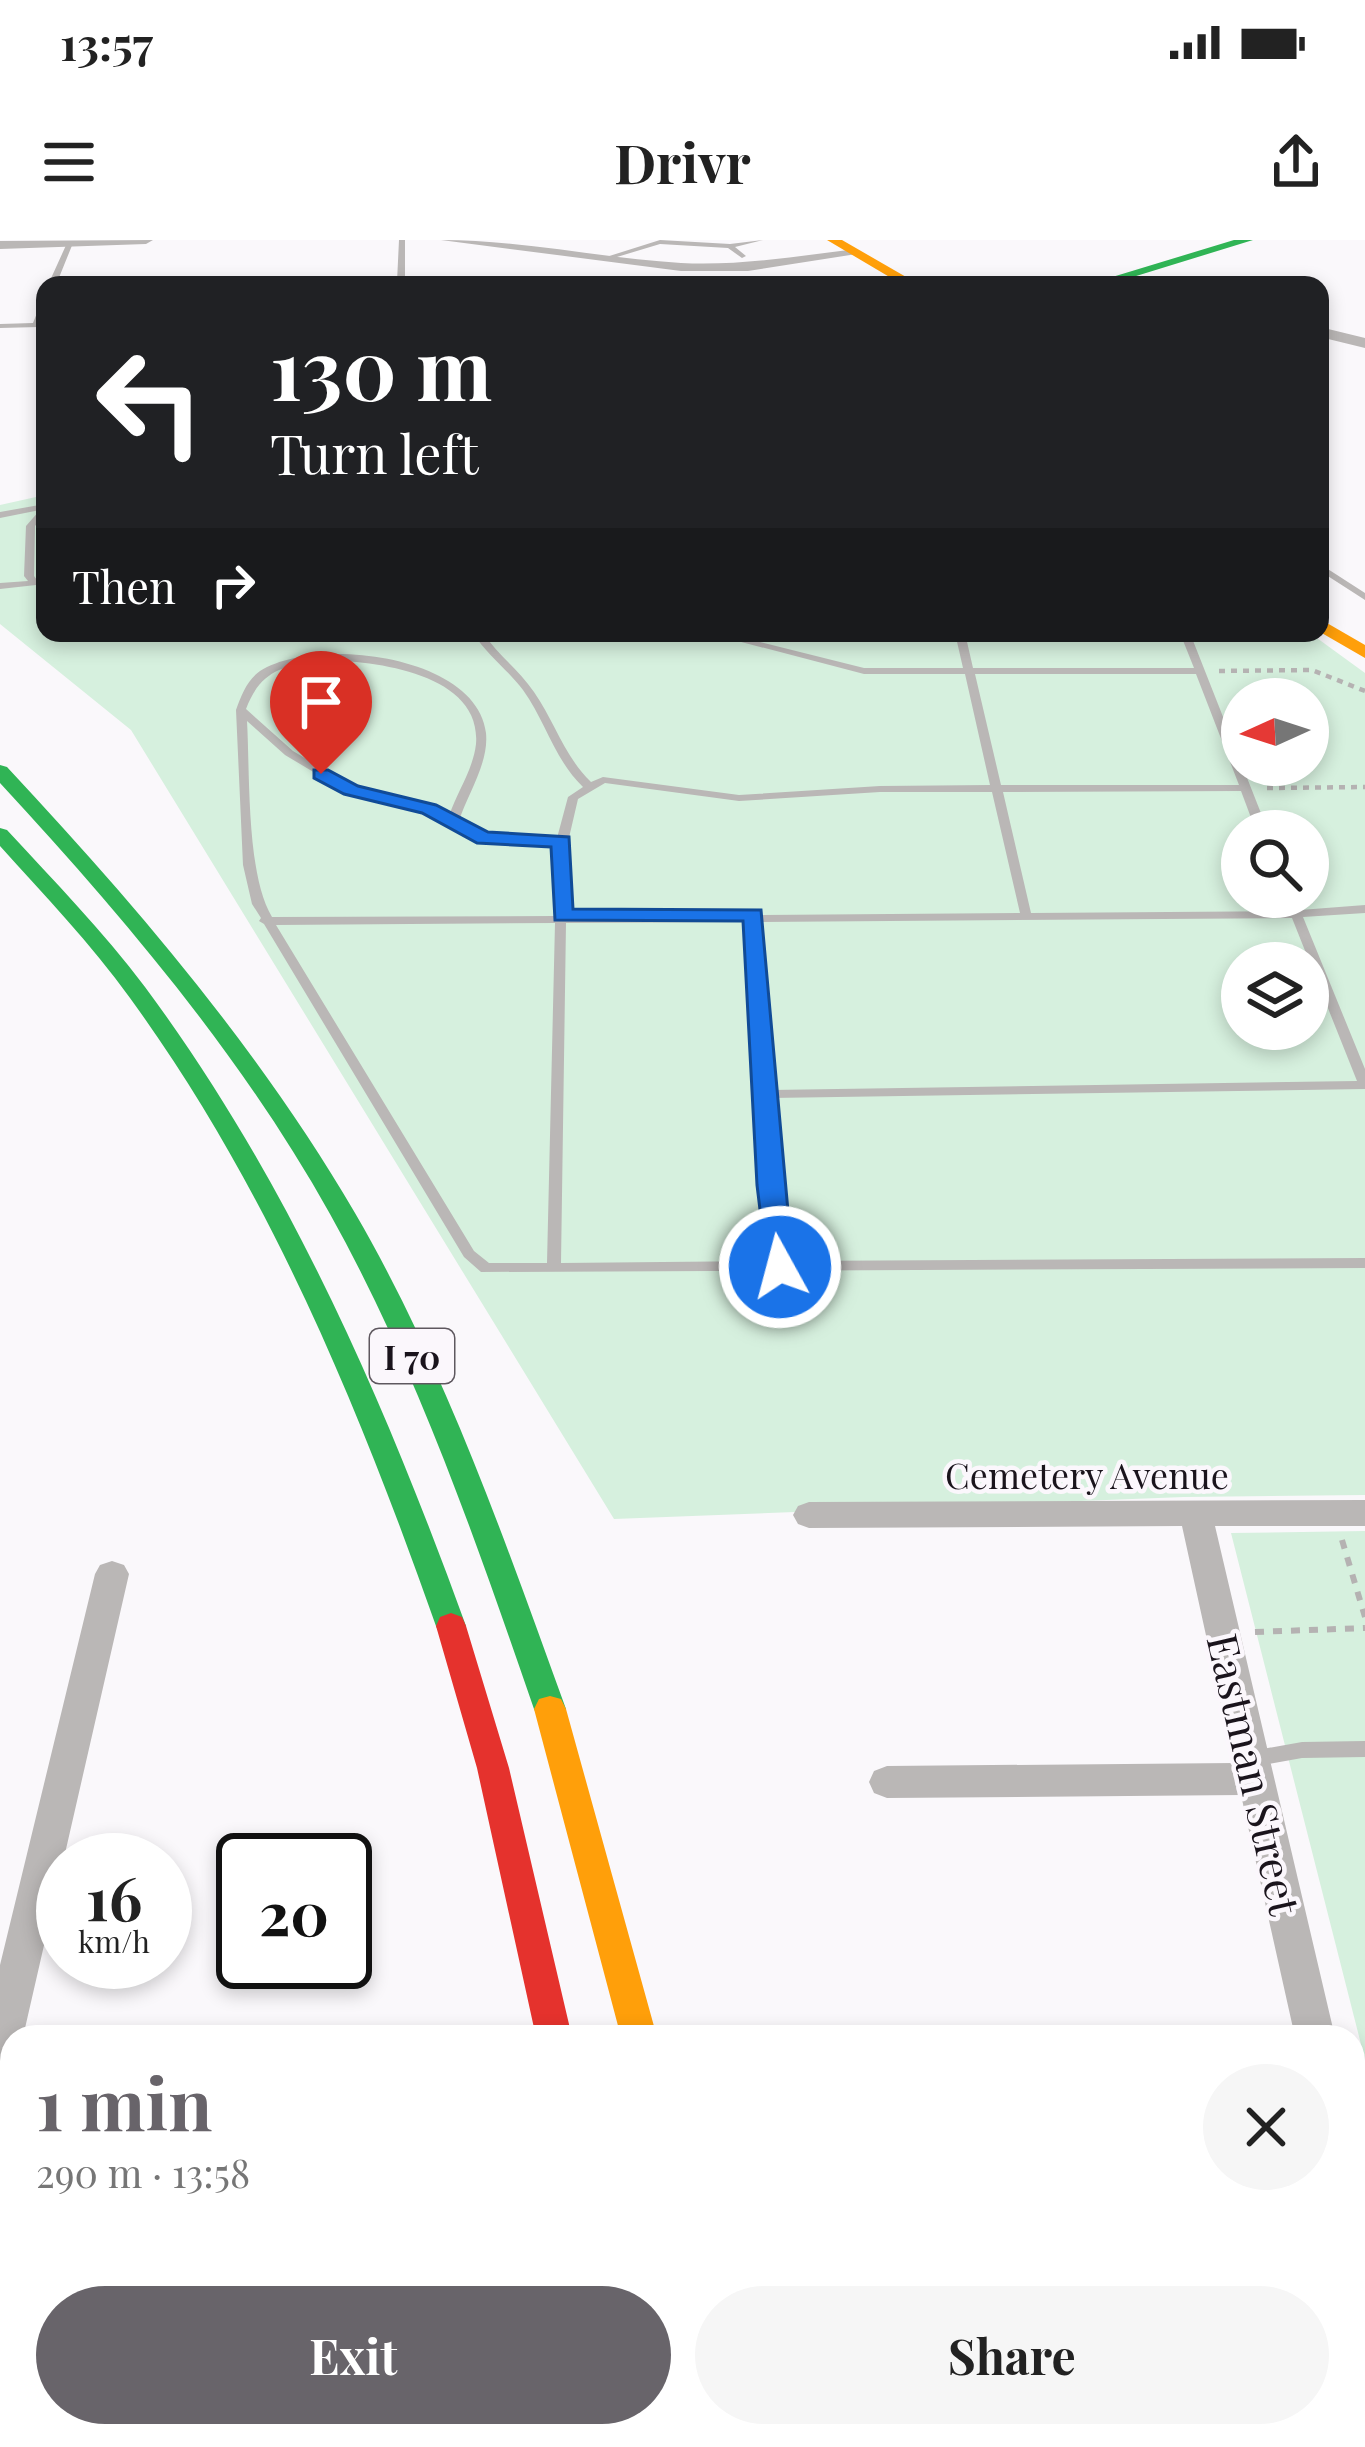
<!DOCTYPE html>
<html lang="en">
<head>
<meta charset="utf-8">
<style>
	:root { --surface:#fff; --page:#f6f6f6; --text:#222; --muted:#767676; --accent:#68646a }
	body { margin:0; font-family:"Playfair Display",serif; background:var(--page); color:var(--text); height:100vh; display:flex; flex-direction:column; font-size:45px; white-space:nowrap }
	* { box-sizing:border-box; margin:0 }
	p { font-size:39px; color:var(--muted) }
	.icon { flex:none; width:66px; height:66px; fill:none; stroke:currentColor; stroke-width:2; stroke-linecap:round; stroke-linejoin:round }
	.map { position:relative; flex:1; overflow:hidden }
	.panel { position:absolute; left:0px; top:1785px; width:1365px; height:423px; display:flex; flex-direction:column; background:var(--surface); border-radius:36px 36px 0 0; box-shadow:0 6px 18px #0003 }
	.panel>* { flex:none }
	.guide { position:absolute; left:36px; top:36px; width:1293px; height:366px; border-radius:24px; box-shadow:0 6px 18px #0003; background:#202124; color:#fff; overflow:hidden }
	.needle { width:78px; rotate:267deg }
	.tools { position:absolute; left:1221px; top:438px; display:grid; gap:24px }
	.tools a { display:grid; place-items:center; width:108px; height:108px; border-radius:50%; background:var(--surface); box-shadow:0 6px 18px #0003; font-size:60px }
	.speed { position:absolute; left:36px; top:1593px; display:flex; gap:24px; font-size:60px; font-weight:700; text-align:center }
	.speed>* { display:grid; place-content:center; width:156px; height:156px; border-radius:50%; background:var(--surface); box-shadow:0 6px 18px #0003; line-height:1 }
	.speed small { font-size:30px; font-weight:400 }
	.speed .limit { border:6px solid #111; border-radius:18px; background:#fff; color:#111 }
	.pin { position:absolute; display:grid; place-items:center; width:102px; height:102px; color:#fff; margin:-123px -51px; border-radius:50% 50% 50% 0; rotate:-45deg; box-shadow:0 0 12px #0007 }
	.pin .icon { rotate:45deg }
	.me { position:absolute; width:132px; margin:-66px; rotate:353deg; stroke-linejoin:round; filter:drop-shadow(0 0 9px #0008) }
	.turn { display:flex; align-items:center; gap:42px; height:252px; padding:0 36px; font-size:54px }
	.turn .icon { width:156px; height:156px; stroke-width:2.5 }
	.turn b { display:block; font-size:84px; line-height:102px }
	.then { display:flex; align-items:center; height:114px; padding:0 36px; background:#0003; gap:24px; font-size:45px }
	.round { display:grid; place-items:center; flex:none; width:126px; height:126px; border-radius:63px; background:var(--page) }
	.head { display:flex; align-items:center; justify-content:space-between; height:204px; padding:0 36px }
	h1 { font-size:72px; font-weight:700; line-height:90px; color:var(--accent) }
	.button { display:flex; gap:24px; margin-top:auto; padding:24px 36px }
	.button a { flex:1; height:138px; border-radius:72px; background:var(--accent); color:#fff; font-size:48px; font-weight:700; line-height:138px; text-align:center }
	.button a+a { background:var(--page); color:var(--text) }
	.status { display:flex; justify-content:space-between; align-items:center; height:84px; padding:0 60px; background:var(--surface); direction:ltr }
	.status svg { height:33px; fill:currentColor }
	header { display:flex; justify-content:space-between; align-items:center; height:156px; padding:0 36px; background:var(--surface); font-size:54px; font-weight:700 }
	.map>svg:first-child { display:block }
	.green { fill:#d6f0de; fill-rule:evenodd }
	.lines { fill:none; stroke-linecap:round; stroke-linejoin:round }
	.path-far1 { stroke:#b5b2b2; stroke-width:4.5; stroke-dasharray:6 6; stroke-linecap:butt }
	.path { stroke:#b5b2b2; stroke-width:6; stroke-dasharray:9 9; stroke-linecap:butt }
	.lane { fill:#bab7b6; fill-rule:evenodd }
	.street { fill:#bab7b6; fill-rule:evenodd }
	.fast { fill:#30b455; fill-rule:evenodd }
	.slow { fill:#ff9f0a; fill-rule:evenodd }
	.jam { fill:#e5322d; fill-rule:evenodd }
	.route { fill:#1a73e8; stroke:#114b97; stroke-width:3 }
	.labels { text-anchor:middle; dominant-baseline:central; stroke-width:9; stroke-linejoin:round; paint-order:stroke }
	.shield { fill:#fbf7fc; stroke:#5e585f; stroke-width:3 }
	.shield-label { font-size:33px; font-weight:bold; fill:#1a141c }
	.street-label { font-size:36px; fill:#1a141c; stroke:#fbf7fc }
	.near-street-label { font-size:42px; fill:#1a141c; stroke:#fbf7fc }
</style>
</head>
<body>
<div class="status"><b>13:57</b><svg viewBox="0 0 49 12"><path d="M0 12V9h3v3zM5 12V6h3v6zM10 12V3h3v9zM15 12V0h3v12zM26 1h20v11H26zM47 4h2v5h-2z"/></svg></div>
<header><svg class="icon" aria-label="menu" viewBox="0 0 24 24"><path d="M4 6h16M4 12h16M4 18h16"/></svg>Drivr<svg class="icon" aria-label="share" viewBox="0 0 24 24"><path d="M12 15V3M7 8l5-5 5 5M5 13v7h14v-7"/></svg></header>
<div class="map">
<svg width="1365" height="2207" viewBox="0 0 1365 2207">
	<rect width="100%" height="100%" fill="#faf8fb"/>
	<!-- green -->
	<path class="green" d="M45,255V393H1310L1365,433V1255L1184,1257L614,1279L131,490L0,384V265ZM1242,459H1308V525H1242ZM1242,591H1308V657H1242ZM1242,723H1308V789H1242Z
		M1365,1291V1820L1231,1293Z"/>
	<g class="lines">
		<!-- path-far1 -->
		<path class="path-far1" d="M1219,431L1312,430L1365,451
			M1267,548L1365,547"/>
		<!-- path -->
		<path class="path" d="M1342,1300L1365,1377
			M1255,1392L1365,1388"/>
		<!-- lane -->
		<path class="lane" d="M399,0H405V42L401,44L397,42Z
			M660,0L730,4L763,0L735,7L746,16L742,18L728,8L660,4L607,20L603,18Z
			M70,1L73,3L56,45H48L67,3Z
			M45,61V72L39,87L0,88V84L33,83L41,63Z
			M45,264V275L35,286L34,336L37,340H45V344L0,349V343L28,341L24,336L26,286L40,270L0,278V272Z
			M1320,324L1365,353V360L1320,331Z
			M473,393H483C498,415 519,430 534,452C555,482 564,516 591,542L603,537L739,555L880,546L990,545L965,434H864L707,393H724L864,428H963L955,393H965L973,428H1194L1180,393H1190L1268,591H1256L1241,551L1003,552L1031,673L1289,671L1283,657H1295L1300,670L1365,665V673L1303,677L1365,829V849L771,858L777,945L787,1021L1365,1018V1028L481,1032L464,1017L264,684L259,681L261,678L252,664L243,625L236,470C241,456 247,440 260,431C314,396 477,414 486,493C489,523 468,553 459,581L486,596L557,598L568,557L583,547C554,519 546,482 523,450C508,430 487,415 473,393ZM317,420C368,420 482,431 476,504C473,530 457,552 449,576L433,567L355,548L293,511L246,469C260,432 280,427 317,420ZM975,434H1196L1239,545H1001ZM247,481L285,515L347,552L425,571L480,601L556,605L555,676L272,677C246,634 250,533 247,481ZM605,543L739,561L880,552H992L1020,673L760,675L754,670L748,675L567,676L568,602L578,559ZM1292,678L1357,841L771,850L760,682ZM749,682L763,945L772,1021L561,1023L566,683ZM555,683L547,1023H489L474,1011L276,685Z
			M1365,1501V1517L1302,1518L1251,1527L1245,1525L1242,1519L1245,1513L1251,1511L1302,1502Z
			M1353,1859L1365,1860V1880L1353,1879Z"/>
		<!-- street -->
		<path class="street" d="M153,0L146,4L0,9V1Z
			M441,0C522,0 600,18 681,23C740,26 798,16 856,9L863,13L748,31H681Z
			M1124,34L1151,42L1153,45L1119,41Z
			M1320,87L1365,98V108L1320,97Z
			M1365,1260V1286H1215L1335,1797H1295L1241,1555L887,1558L874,1553L869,1542L874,1531L887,1526L1234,1523L1182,1286L809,1288L798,1284L793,1275L798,1266L809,1262Z
			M112,1321L124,1325L129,1334L23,1797H12V1823L0,1827V1725L95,1334L100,1325Z
			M1353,1939L1365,1944V2032L1353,2027Z"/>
		<!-- fast -->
		<path class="fast" d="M1234,0H1253L1107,45H1086Z
			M0,525L7,527C135,664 260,810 355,973C445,1128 505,1301 566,1469L561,1479L550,1482L539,1479L534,1469C476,1301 417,1130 330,974C242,816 122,675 0,543Z
			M0,588L7,590C54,641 103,691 145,747C289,941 384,1160 466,1386L462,1395L451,1399L440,1395L436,1386C358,1165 269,949 130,758C91,704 45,656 0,606Z
			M698,2196H740L742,2207H700Z"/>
		<!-- slow -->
		<path class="slow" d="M827,0H842L920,45H903Z
			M1320,379L1365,405V418L1320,392Z
			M550,1456L561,1459L566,1469L657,1797H621L534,1469L539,1459Z
			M601,2196H643L645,2207H603Z"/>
		<!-- jam -->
		<path class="jam" d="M451,1373L462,1377L466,1386L509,1528L572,1797H536L477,1528L436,1386L440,1377Z"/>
	</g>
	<!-- route -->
	<path class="route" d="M314,530H328L358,546L436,565L488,592L569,597L573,669L761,670L793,1027L789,1033H771L767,1027L757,945L743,681L555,680L551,607L477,603L422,573L344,554L314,538Z"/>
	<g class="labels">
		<!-- shield labels -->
		<rect class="shield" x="370" y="1089" width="84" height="54" rx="9"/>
		<g class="shield-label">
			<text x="412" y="1116">I 70</text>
		</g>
		<!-- street labels -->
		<g class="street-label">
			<text x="1087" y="1234">Cemetery Avenue</text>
		</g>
		<!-- near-street labels -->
		<g class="near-street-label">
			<text transform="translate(1255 1534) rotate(77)">Eastman Street</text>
		</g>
	</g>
</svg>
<div class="tools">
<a><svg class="needle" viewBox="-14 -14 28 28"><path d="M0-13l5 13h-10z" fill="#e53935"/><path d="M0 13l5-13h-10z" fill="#767676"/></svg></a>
<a><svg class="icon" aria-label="search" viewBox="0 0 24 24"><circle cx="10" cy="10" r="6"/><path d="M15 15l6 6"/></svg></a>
<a><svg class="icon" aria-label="layers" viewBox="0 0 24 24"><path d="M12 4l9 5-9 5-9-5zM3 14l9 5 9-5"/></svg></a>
</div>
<div class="speed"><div>16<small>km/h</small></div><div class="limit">20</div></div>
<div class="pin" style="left:321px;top:534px;background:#d93025"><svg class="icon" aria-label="arrive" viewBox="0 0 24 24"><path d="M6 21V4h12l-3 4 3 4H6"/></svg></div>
<svg class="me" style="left:780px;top:1027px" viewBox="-20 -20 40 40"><circle r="17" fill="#1a73e8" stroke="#fff" stroke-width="3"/><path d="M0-11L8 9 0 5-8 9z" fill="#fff"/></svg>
<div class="guide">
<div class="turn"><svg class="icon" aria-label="left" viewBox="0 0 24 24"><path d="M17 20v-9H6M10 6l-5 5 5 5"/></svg><div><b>130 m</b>Turn left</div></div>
<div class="then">Then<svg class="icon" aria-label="right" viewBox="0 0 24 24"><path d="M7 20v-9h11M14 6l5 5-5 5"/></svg></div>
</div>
<section class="panel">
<div class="head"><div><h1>1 min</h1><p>290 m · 13:58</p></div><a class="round"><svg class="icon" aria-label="close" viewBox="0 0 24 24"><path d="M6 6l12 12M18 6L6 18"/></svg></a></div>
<div class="button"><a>Exit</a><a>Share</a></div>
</section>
</div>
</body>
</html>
